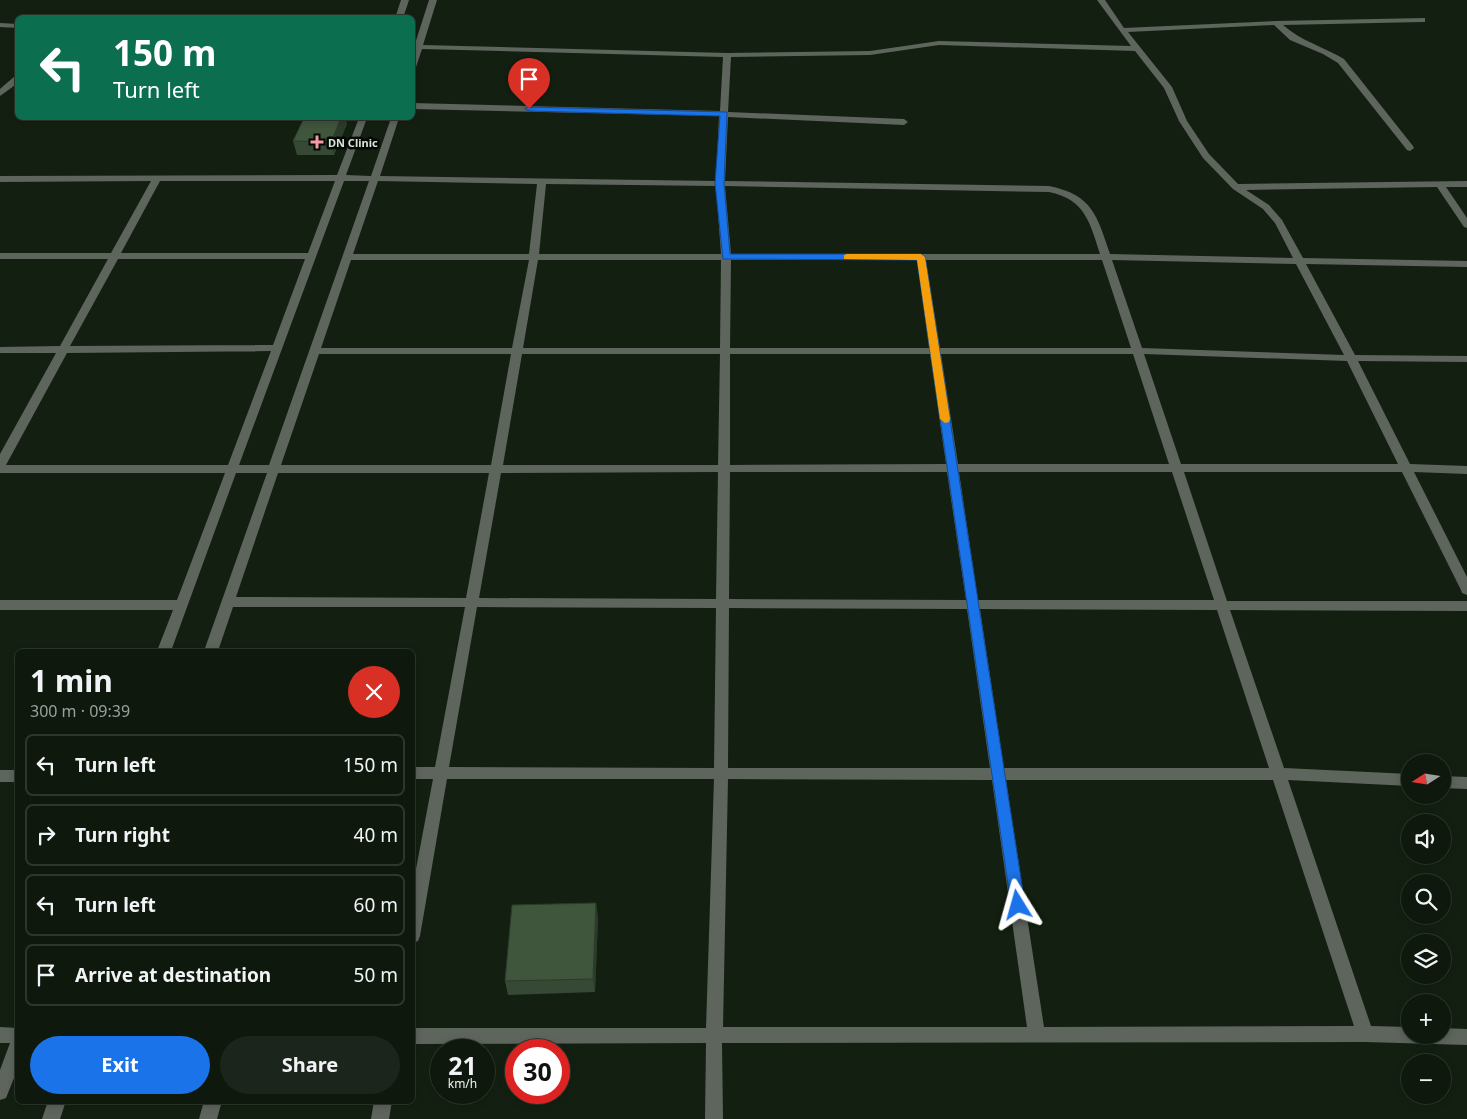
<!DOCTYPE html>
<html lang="en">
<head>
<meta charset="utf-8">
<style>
	:root { --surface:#0e180d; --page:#1c251b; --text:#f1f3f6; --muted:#9ba09d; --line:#2e372e; --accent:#1a73e8 }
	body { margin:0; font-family:"Noto Sans",sans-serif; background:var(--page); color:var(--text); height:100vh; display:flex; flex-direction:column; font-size:19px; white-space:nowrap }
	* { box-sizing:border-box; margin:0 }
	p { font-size:16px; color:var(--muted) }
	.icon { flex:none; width:28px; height:28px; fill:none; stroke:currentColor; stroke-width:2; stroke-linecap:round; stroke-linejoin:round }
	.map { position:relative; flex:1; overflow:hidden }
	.drawer { position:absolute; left:15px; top:649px; width:400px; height:455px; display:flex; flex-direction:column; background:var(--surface); border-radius:8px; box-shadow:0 2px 8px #0003,0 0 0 1px var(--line) }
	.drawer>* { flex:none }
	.top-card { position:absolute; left:15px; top:15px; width:400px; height:105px; border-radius:8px; box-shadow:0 2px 8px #0003,0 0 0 1px var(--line); background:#0b6e4f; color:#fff; overflow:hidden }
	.needle { width:32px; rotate:258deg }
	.fabs { position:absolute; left:1401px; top:754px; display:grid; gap:10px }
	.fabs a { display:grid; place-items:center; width:50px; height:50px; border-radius:50%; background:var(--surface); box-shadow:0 2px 8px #0003,0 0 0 1px var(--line); font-size:25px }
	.speed { position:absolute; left:430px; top:1039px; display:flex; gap:10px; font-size:25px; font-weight:700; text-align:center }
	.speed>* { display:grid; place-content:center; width:65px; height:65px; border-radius:50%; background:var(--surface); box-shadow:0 2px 8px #0003,0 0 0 1px var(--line); line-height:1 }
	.speed small { font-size:12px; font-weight:400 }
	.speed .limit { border:8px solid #d22; background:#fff; color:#111 }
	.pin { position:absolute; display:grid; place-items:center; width:42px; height:42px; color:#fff; margin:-51px -21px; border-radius:50% 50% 50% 0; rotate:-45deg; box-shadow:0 0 5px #0007 }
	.pin .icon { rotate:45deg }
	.me { position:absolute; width:55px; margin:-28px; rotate:352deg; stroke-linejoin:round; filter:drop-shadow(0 0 4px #0008) }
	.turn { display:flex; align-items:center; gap:18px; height:105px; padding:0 15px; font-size:22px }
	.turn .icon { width:65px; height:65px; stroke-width:2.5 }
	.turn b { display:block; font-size:35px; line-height:42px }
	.round { display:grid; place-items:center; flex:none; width:52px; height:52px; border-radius:26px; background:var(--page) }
	.summary { display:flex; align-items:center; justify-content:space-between; height:85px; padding:0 15px }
	h1 { font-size:30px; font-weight:700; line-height:38px }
	.primary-button { display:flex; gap:10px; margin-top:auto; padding:10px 15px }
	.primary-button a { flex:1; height:58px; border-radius:30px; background:var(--accent); color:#fff; font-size:20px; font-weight:700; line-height:58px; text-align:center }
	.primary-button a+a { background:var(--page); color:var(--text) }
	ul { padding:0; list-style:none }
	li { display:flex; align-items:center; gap:15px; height:62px; margin:0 10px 8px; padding:0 5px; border:2px solid var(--line); border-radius:8px }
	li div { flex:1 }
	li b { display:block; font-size:19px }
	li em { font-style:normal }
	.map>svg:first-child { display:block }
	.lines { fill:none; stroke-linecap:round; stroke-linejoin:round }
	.minor { fill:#5e655d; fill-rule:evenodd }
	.wall { fill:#364934 }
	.shaded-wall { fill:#2c3c2a }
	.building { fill:#3f553c; stroke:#2c3c2a }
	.route { fill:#1a73e8; stroke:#114b97 }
	.slow { fill:#f59e0b }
	.poi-dot { fill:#f49aa2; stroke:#040804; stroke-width:2 }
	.labels { text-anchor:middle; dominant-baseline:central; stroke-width:5; stroke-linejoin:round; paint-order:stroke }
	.far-poi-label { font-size:11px; font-weight:bold; fill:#dbe4da; stroke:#040804; text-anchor:start }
</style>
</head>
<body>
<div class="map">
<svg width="1467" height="1119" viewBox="0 0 1467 1119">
	<rect width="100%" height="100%" fill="#132011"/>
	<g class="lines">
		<!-- minor -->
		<path class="minor" d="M401,0H409L403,18H395Z
			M429,0H437L423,45L727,53L870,51L939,41L1131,46L1097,0H1105L1124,28L1276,21L1425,18V22H1422L1283,25C1301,41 1324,47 1344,59L1413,146L1414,148L1410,151L1407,150L1338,63L1323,54L1290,40L1274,25L1128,32L1172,87L1187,121L1209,154L1238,184L1467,181V187H1446L1467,218V228L1464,227L1437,187L1246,190L1269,205L1282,220L1303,258L1467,261V267L1306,264L1355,355L1467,356V362L1358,361L1410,464L1467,466V474L1414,472L1467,577V595L1462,593L1461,590L1402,472H1184L1227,601H1467V611L1230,610L1284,768L1410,774V786L1288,780L1371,1026L1410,1027V1035H1442V1028L1467,1029V1045L1365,1042L722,1043L723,1119H705L706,1043L412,1044V1028H706L714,779H447L420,936L418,941L412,943V890L433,779H412V767H435L465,607H233L218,651H204L267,473H236L171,651H157L173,610H0V600H177L225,473H0V454L56,353H0V347L60,346L108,259H0V253H111L151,181L0,182V176L337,175L359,118H367L346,175L371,176L391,118H399L380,176L716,181L719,116L412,109V103L720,111L723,57L422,49L416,67L412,69V53ZM939,45L1135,51L1164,88L1179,121L1203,158L1233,189L1263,209L1275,223L1293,258L1110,254C1097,216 1093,195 1049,186L725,181L728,117L904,125L908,122L904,119L728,112L731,57L870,55ZM160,181H335L308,253H121ZM344,181H369L269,465H239ZM378,181L537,184L529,254H353ZM546,184L716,186L721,254H539ZM725,186L1049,192C1085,199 1090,223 1100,254H731ZM118,259H305L273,345L70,346ZM351,260H529L512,348H321ZM538,260H721L720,348H523ZM731,260H917L929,348H730ZM926,260H1102L1131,348H940ZM1112,260L1296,264L1344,355L1142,348ZM271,351L228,465H6L67,353ZM319,354H511L491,465H281ZM522,354H720L718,465H503ZM730,354H930L946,464L730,465ZM941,354H1133L1169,464H958ZM1144,354L1347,361L1398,464H1181ZM718,472L716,599L479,598L501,473ZM730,472H947L966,600L729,599ZM959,472H1172L1214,600H978ZM278,473H489L466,598L236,597ZM477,607L716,608L714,768L449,767ZM729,608L967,609L990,768H728ZM980,609L1217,610L1269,768H1004ZM728,779L992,780L1027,1027H723ZM1006,780H1273L1354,1026L1044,1027Z
			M0,23L18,24V28L0,27Z
			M15,76H18V83L0,96V89Z
			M0,770H18V782H0Z
			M1442,776L1467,777V789L1442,788Z
			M0,1027L18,1028V1068L6,1098L0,1100V1070L10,1043H0Z
			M48,1101H66L60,1119H42Z
			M204,1101H222L217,1119H199Z
			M374,1101H392L389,1119H371Z"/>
	</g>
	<!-- wall -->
	<path class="wall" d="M347,124L334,155H297L293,141Z
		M598,917L595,992L508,995L505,981Z"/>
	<!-- shaded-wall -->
	<path class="shaded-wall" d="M341,118H346L347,124L334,155L331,142Z
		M596,903L598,917L595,992L593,979Z"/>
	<!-- building -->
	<path class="building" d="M304,118H341L331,142L293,141Z
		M596,903L593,979L505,981L512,905Z"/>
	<!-- route -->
	<path class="route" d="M527,107L727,112L724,183L730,254H921L925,257L1025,905L1023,910L1018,911L1013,910L1011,905L917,260L723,259L715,183L720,116L529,111L525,109Z"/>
	<!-- slow -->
	<path class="slow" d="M847,254H921L925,257L950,419L949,422L945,423L940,419L917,260L844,259V255Z"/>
	<!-- markers -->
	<path class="poi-dot" d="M314.5 134.5h5v5h5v5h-5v5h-5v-5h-5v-5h5z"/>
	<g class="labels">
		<!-- far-poi labels -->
		<g class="far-poi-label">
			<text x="328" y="142">DN Clinic</text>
		</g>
	</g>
</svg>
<div class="fabs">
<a><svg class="needle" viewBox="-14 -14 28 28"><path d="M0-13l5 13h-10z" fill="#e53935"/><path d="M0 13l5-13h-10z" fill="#9ba09d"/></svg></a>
<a><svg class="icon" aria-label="sound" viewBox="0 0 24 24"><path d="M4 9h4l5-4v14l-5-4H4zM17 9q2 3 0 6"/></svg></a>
<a><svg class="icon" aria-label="search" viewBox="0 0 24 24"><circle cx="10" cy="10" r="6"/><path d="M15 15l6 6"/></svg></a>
<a><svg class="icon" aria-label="layers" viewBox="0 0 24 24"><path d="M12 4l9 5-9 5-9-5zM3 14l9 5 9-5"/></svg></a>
<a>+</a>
<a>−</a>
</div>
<div class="speed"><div>21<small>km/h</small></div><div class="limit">30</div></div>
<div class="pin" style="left:529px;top:109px;background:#d93025"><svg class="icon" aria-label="arrive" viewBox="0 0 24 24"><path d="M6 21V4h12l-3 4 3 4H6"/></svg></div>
<svg class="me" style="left:1018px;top:905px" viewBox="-20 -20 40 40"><path d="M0-17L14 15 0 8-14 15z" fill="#1a73e8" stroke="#fff" stroke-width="4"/></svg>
<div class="top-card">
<div class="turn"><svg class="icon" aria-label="left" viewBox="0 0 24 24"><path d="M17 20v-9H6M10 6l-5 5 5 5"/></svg><div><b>150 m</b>Turn left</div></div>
</div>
<section class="drawer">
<div class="summary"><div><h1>1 min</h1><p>300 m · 09:39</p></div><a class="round" style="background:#d93025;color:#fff"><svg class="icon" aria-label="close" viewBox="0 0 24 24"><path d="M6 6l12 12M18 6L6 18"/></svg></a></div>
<ul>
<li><svg class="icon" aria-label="left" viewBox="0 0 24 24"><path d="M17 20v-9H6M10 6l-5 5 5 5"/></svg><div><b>Turn left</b></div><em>150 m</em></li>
<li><svg class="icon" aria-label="right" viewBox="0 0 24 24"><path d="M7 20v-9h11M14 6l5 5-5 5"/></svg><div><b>Turn right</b></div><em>40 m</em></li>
<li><svg class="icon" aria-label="left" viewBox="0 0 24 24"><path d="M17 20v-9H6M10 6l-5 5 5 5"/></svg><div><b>Turn left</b></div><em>60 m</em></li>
<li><svg class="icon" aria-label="arrive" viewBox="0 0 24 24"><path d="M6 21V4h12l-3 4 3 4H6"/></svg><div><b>Arrive at destination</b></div><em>50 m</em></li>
</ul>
<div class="primary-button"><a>Exit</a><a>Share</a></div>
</section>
</div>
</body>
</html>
